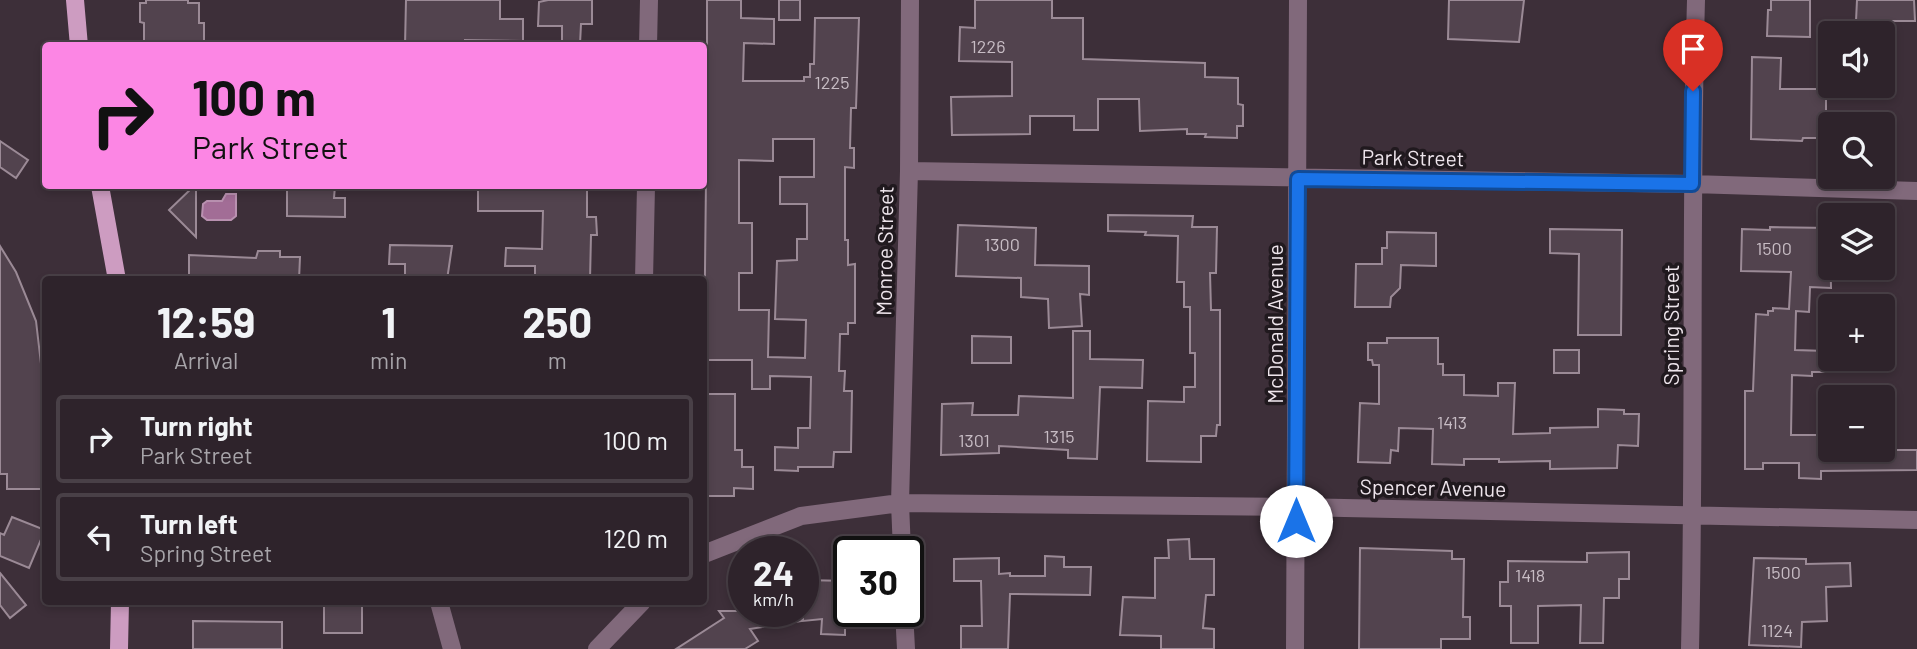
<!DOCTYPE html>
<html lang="en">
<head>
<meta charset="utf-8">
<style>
	:root { --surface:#2e232b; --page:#3a2f37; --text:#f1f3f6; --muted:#a7a4a9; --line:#494047 }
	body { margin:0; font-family:Barlow,sans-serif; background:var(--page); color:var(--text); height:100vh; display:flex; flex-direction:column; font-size:26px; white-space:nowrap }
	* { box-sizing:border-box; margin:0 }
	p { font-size:23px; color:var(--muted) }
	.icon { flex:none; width:38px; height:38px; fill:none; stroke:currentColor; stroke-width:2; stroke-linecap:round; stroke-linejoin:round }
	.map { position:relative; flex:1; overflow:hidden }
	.sheet { position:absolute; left:42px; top:276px; width:665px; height:329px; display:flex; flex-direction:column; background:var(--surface); border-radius:7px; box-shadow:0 4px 10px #0003,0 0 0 2px var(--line) }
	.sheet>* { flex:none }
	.top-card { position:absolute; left:42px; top:42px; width:665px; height:147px; border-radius:7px; box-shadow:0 4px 10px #0003,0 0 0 2px var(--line); background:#fc86e4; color:#111; overflow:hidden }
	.buttons { position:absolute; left:1818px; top:21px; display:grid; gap:14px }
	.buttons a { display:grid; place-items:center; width:77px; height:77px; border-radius:7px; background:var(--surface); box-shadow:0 4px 10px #0003,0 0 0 2px var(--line); font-size:35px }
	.speed { position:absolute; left:728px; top:536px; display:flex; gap:14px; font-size:35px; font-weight:700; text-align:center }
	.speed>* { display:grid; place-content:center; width:91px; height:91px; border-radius:50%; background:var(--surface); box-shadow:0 4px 10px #0003,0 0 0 2px var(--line); line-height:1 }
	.speed small { font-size:18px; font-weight:400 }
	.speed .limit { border:4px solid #111; border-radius:10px; background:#fff; color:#111 }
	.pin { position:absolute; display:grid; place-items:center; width:60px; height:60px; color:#fff; margin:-72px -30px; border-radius:50% 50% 50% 0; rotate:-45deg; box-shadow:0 0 7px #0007 }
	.pin .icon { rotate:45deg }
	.me { position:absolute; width:77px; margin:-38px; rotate:0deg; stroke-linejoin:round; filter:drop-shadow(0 0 5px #0008) }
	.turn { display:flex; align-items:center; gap:24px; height:147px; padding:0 35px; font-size:32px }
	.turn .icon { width:91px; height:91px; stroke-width:2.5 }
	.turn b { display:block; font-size:49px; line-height:60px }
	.eta { display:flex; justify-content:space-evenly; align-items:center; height:119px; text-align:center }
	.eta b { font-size:42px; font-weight:700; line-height:49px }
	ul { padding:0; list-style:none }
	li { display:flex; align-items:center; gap:21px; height:88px; margin:0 14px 10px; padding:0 21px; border:4px solid var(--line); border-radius:7px }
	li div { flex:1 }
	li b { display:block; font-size:26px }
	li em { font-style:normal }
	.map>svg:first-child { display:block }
	.water { fill:#a26d96; stroke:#b991b0; stroke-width:2 }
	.building { fill:#52434e; stroke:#9b8a96; stroke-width:2; fill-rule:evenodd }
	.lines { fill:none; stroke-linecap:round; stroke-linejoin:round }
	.minor { stroke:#81697b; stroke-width:18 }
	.major { stroke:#cd9cc1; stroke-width:18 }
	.route-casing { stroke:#114b97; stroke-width:18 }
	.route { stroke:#1a73e8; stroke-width:12 }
	.labels { text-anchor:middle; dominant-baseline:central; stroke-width:7; stroke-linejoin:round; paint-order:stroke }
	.number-label { font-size:18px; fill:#c7bcc4 }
	.street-label { font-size:21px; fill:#eee5ec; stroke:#20191e }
</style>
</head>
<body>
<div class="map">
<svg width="1917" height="649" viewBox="0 0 1917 649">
	<rect width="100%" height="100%" fill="#3d2f39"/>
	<!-- water -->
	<path class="water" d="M226,194H236V216L231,220H207L202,216L203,204L207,201H222Z"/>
	<!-- building -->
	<path class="building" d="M146,0H188V3H199V23H204V41H191V46L144,44V23L140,22V3H146Z
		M406,0H500V19H523V41L465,40V46H405Z
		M548,0H592V24H581L580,44H562V26H538L539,2Z
		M707,0H741V18L774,19V44L744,43L743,81H804V77H810V64H814L815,18H859L856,108H851L850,148H854V168L845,167V240H848V265L855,264V323H848V334H840L839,371H845L844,391H852L851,452H834L833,467H798V471L775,470V447L798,448V428H810L811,377L770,376V389H752V360H704L706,179H704V53H707ZM773,139H814V177H780V204H807V239H797V260L777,261L775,319L806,320L805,358L768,357L769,310H739V273H752V223H739V160L773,161Z
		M779,0H800V20H779Z
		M975,0H1052V18H1083V59L1205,63V77L1238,78V104L1243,105V126H1237V138L1205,137L1206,134H1187V129L1140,131L1139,99H1098V130H1074V116H1030V134L952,135L951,97L1012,96V62L959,61L960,27L975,28Z
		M1449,0H1524L1519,42L1448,39Z
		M1771,0H1810V37L1767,36L1768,10H1771Z
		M1857,0H1914L1915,21H1856Z
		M1752,57L1781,58L1780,89H1826V123H1821V138H1803L1802,141L1751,139Z
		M0,141L28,160L16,178L0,167Z
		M194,186H196V237L169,210Z
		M287,186H335L334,198H345V217L287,216Z
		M478,186H502V190H553V186H587V217H596L597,235H591L590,280H535V266H505L506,248L542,249L543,211H478Z
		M1108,215L1193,216L1192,227H1217L1216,273H1210L1211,310H1220V425H1217L1216,436H1201V462L1147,461L1148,401L1184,402V387H1195V353H1190V307H1184V282H1177L1178,236L1145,235L1146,232L1108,231Z
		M958,225L1036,228L1035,265L1089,266V295L1080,294L1082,326L1049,328L1048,299L1021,297V278L956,276Z
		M1770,227L1830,228L1831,288L1810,287L1809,312L1796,311L1795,350L1826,351L1825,372H1812V376L1792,375L1791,435H1821V450H1917V470L1821,471V479L1799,478V463H1763V469H1745V391H1753L1756,314L1768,315V311H1773V308L1789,309L1791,272L1741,271L1742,229L1770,230Z
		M1550,229L1622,230L1621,335H1578L1579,254L1550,253Z
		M1387,232L1436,233V266L1401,265L1400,288L1391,297L1390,307H1355L1356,264H1382V248H1387Z
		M390,245L452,246L447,280H405V264H389Z
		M0,246L16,272L36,321L43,381V489H7V474H0Z
		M258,251H280V257H300L299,280H189V255L256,258Z
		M1073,331H1090V359L1143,360L1142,388L1100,387L1097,459L1068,458V450L999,446V453L941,455L942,404L973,403L972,415H1018L1019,396L1073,398Z
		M972,336L1011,337V363H972Z
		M1387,338H1438V364H1443V375H1464V395L1498,396V383H1515L1513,434L1550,433V428L1598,427V409L1624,410V414H1639L1638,446L1618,445L1617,468L1550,469V461L1499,462V459H1464V465L1432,464L1433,429L1399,428L1398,451L1391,450L1390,463L1358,462L1360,403L1379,404V365H1373L1372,360H1368V343H1387Z
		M1554,350H1579V373H1554Z
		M704,394H735V450H742V467H753V489L734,488V496H704Z
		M12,517L45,530L29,568L0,556V533L4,535Z
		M1189,539L1190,559H1214V595H1206L1203,628L1214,629V649H1161V636L1120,635L1123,597L1155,598V558H1169L1168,540Z
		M1360,548L1452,551V559H1464L1463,617H1470V639H1441V649H1359Z
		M1629,552V579H1619V598H1604L1603,643H1580L1581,605L1538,606V643H1511V606H1500V582H1508V561L1587,562V553Z
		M1045,556L1064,557V567H1091L1090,595L1010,594L1008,649H961V626H982L981,581H954V559L999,558V574L1010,573V576H1045Z
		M1754,558L1806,559V564L1850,563L1851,586L1826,587L1827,621L1802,622L1801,647L1749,645Z
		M0,573L26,605L10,618L0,605Z
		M803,580L849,581V608L845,607V635L821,634L822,619L803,621Z
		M324,602H362V633H324Z
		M719,611H801L802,621L750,629L758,641L745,649H676L724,618Z
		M193,621L282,622V649H193Z"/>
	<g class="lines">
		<!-- minor -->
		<path class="minor" d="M648,46L649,0
			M909,171L1692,184L1917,191
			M644,280L646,186
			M902,551L900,503L909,171L910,0
			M704,554L801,516L900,503L1296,507L1917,520
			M439,602L452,649
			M904,611L906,649
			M597,649L642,602
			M1295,649L1298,0
			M1690,649C1695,433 1690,216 1696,0"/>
		<!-- major -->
		<path class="major" d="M75,0L79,46
			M100,186L117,280
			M119,649L120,602"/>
	</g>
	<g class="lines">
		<defs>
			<path id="route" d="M1296,521L1298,179L1692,184L1693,91"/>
		</defs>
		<!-- route casing -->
		<use href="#route" class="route-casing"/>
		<!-- route -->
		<use href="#route" class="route"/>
	</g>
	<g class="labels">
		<!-- number labels -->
		<g class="number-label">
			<text x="988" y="46">1226</text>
			<text x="832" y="82">1225</text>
			<text x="1002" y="244">1300</text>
			<text x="1774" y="248">1500</text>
			<text x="1452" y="422">1413</text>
			<text x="1059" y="436">1315</text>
			<text x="974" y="440">1301</text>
			<text x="1783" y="572">1500</text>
			<text x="1530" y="575">1418</text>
			<text x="1777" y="630">1124</text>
		</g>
		<!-- street labels -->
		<g class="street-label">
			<text transform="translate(1413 157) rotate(1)">Park Street</text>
			<text transform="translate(884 251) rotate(-89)">Monroe Street</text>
			<text transform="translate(1274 324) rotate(-90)">McDonald Avenue</text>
			<text transform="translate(1670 325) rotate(-90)">Spring Street</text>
			<text transform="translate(1433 487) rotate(1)">Spencer Avenue</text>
		</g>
	</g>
</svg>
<div class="buttons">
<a><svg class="icon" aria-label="sound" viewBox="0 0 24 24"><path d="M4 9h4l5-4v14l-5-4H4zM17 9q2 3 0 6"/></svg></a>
<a><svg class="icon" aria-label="search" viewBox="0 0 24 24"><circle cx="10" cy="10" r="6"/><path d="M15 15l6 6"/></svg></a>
<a><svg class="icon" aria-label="layers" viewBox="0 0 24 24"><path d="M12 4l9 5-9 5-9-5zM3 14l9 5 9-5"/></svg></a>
<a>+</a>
<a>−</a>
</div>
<div class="speed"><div>24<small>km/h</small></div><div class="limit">30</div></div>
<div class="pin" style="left:1693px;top:91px;background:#d93025"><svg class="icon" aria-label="arrive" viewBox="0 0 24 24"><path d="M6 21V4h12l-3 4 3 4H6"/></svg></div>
<svg class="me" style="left:1296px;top:521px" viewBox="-20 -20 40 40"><circle r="19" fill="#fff"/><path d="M0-13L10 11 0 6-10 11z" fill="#1a73e8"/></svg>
<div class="top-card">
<div class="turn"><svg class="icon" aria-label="right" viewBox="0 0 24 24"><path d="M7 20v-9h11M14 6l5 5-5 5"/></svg><div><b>100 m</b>Park Street</div></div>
</div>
<section class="sheet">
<div class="eta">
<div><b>12:59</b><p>Arrival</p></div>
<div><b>1</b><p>min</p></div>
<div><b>250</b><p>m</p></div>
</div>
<ul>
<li><svg class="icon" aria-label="right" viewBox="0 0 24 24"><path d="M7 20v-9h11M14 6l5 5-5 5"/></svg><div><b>Turn right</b><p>Park Street</p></div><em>100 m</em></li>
<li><svg class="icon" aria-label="left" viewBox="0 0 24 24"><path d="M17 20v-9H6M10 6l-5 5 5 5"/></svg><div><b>Turn left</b><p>Spring Street</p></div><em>120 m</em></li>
</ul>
</section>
</div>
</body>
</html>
